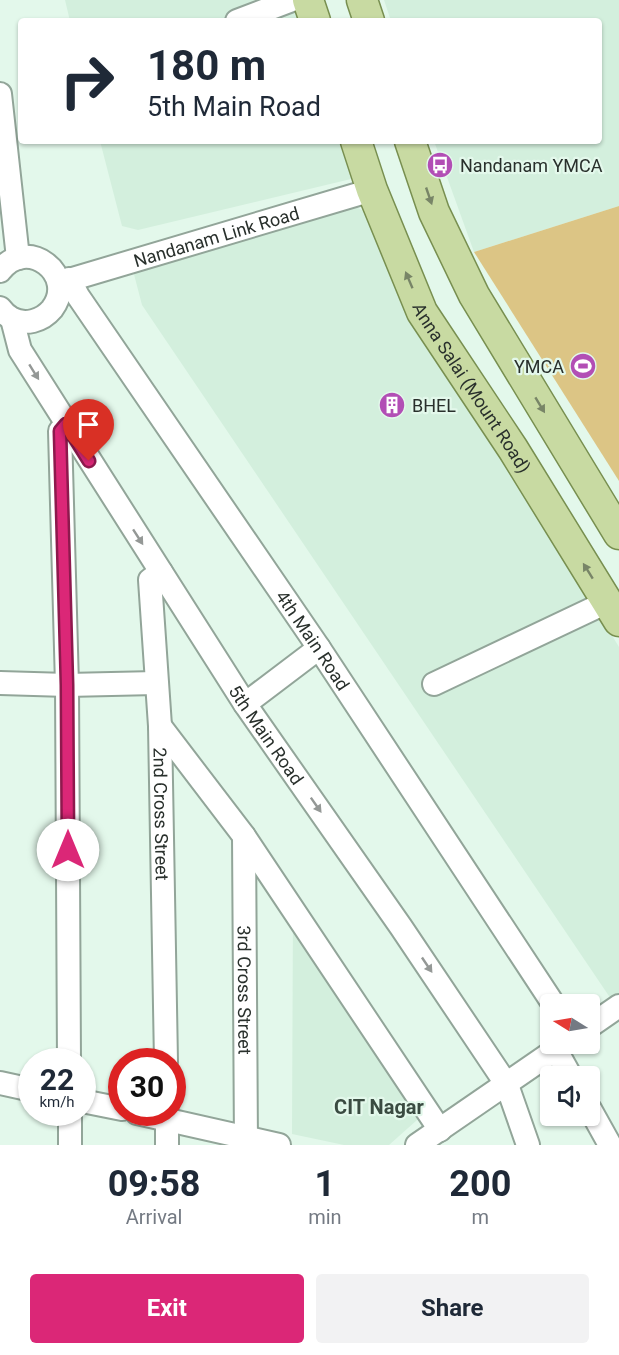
<!DOCTYPE html>
<html lang="en">
<head>
<meta charset="utf-8">
<style>
	:root { --surface:#fff; --page:#f2f2f3; --text:#1f2937; --muted:#747a83; --accent:#db2777 }
	body { margin:0; font-family:Roboto,sans-serif; background:var(--page); color:var(--text); height:100vh; display:flex; flex-direction:column; font-size:22px; white-space:nowrap }
	* { box-sizing:border-box; margin:0 }
	p { font-size:20px; color:var(--muted) }
	.icon { flex:none; width:33px; height:33px; fill:none; stroke:currentColor; stroke-width:2; stroke-linecap:round; stroke-linejoin:round }
	.map { position:relative; height:1145px; overflow:hidden }
	.sheet { display:flex; flex-direction:column; background:var(--surface); flex:1 }
	.sheet>* { flex:none }
	.hud { position:absolute; left:18px; top:18px; width:584px; height:126px; border-radius:6px; box-shadow:0 2px 4px #0004; background:#fff; color:var(--text); overflow:hidden }
	.needle { width:39px; rotate:281deg }
	.fabs { position:absolute; left:540px; top:994px; display:grid; gap:12px }
	.fabs a { display:grid; place-items:center; width:60px; height:60px; border-radius:6px; background:var(--surface); box-shadow:0 2px 4px #0004; font-size:30px }
	.speed { position:absolute; left:18px; top:1048px; display:flex; gap:12px; font-size:30px; font-weight:700; text-align:center }
	.speed>* { display:grid; place-content:center; width:78px; height:78px; border-radius:50%; background:var(--surface); box-shadow:0 2px 4px #0004; line-height:1 }
	.speed small { font-size:15px; font-weight:400 }
	.speed .limit { border:9px solid #d22; background:#fff; color:#111 }
	.pin { position:absolute; display:grid; place-items:center; width:51px; height:51px; color:#fff; margin:-62px -26px; border-radius:50% 50% 50% 0; rotate:-45deg; box-shadow:0 0 6px #0007 }
	.pin .icon { rotate:45deg }
	.me { position:absolute; width:66px; margin:-33px; rotate:0deg; stroke-linejoin:round; filter:drop-shadow(0 0 4px #0008) }
	.turn { display:flex; align-items:center; gap:21px; height:126px; padding:0 30px; font-size:27px }
	.turn .icon { width:78px; height:78px; stroke-width:2.5 }
	.turn b { display:block; font-size:42px; line-height:51px }
	.eta { display:flex; justify-content:space-evenly; align-items:center; height:102px; text-align:center }
	.eta b { font-size:36px; font-weight:700; line-height:42px }
	.action { display:flex; gap:12px; margin-top:auto; padding:12px 30px }
	.action a { flex:1; height:69px; border-radius:6px; background:var(--accent); color:#fff; font-size:24px; font-weight:700; line-height:69px; text-align:center }
	.action a+a { background:var(--page); color:var(--text) }
	.map>svg:first-child { display:block }
	.built { fill:#d3efdd }
	.garden { fill:#dcc585 }
	.lines { fill:none; stroke-linecap:round; stroke-linejoin:round }
	.minor-casing { stroke:#92a599; stroke-width:26 }
	.major-casing { stroke:#788f50; stroke-width:33 }
	.minor { stroke:#fff; stroke-width:22 }
	.major { stroke:#c8daa2; stroke-width:30 }
	.oneway { fill:#788567 }
	.oneway2 { fill:#949896 }
	.route-casing { stroke:#8e194d; stroke-width:15 }
	.route { stroke:#db2777; stroke-width:10 }
	.labels { text-anchor:middle; dominant-baseline:central; stroke-width:4.5; stroke-linejoin:round; paint-order:stroke }
	.poi-label { font-size:18px; fill:#29302c; stroke:#e3f8eb; text-anchor:start }
	.street-label { font-size:18px; fill:#29302c; stroke:#e3f8eb }
	.neighbourhood-label { font-size:20px; font-weight:bold; fill:#3a4b41; stroke:#e3f8eb }
</style>
</head>
<body>
<div class="map">
<svg width="619" height="1145" viewBox="0 0 619 1145">
	<rect width="100%" height="100%" fill="#e3f8eb"/>
	<!-- built -->
	<path class="built" d="M65,0H301L309,21H70Z
		M384,0H619V206L474,252L434,141H598V21H391Z
		M100,141H351L357,159L351,179L138,230L122,226Z
		M350,204L376,217L397,282L619,647V997L613,1002L142,305L130,259Z
		M293,908L426,1112L389,1145H344L292,1134Z"/>
	<!-- garden -->
	<path class="garden" d="M619,206V481L474,252Z"/>
	<g class="lines">
		<defs>
			<g id="minor">
				<path d="M237,21L292,0"/>
				<path d="M0,94L18,258"/>
				<path d="M0,271C27,235 78,275 52,309C47,315 41,319 33,321C20,324 8,319 0,308"/>
				<path id="s1" d="M69,279L78,296L319,648L554,1005"/>
				<path id="s2" d="M59,283L372,190"/>
				<path id="s3" d="M12,319L20,350L245,704L401,927L507,1085L528,1145"/>
				<path d="M66,424L60,431L67,685L69,1062"/>
				<path id="s4" d="M161,572L150,580L160,726L166,1062"/>
				<path d="M0,683L67,685L156,683"/>
				<path d="M434,684L607,602"/>
				<path d="M245,704L319,648"/>
				<path d="M160,726L244,836L440,1130"/>
				<path id="s5" d="M244,836L246,1145"/>
				<path d="M590,1026L619,1006"/>
				<path d="M556,1050L571,1077"/>
				<path d="M0,1083L32,1090"/>
				<path d="M82,1101L122,1109"/>
				<path d="M590,1109L610,1145"/>
				<path d="M70,1113V1145"/>
				<path d="M137,1113L279,1145"/>
				<path d="M167,1145V1113"/>
				<path d="M417,1145L564,1044"/>
			</g>
			<g id="major">
				<path d="M308,0L315,21"/>
				<path d="M362,0L369,21"/>
				<path id="s6" d="M356,141L372,190L422,312L513,449L619,621"/>
				<path d="M410,141L434,212L474,295L619,534"/>
			</g>
		</defs>
		<!-- minor casing -->
		<use href="#minor" class="minor-casing"/>
		<!-- major casing -->
		<use href="#major" class="major-casing"/>
		<!-- minor -->
		<use href="#minor" class="minor"/>
		<!-- major -->
		<use href="#major" class="major"/>
	</g>
	<!-- one-way arrows -->
	<defs><path id="oneway-solid" d="M-6-.8H1V-3.2L6.5 0L1 3.2V.8H-6Z" transform="scale(1.5)"/></defs>
	<g class="oneway">
		<use href="#oneway-solid" transform="translate(429 196) rotate(71)"/>
		<use href="#oneway-solid" transform="translate(409 280) rotate(-113)"/>
		<use href="#oneway-solid" transform="translate(540 405) rotate(59)"/>
		<use href="#oneway-solid" transform="translate(588 571) rotate(-122)"/>
	</g>
	<g class="oneway2">
		<use href="#oneway-solid" transform="translate(34 372) rotate(58)"/>
		<use href="#oneway-solid" transform="translate(138 537) rotate(57)"/>
		<use href="#oneway-solid" transform="translate(316 805) rotate(55)"/>
		<use href="#oneway-solid" transform="translate(427 965) rotate(56)"/>
	</g>
	<g class="lines">
		<defs>
			<path id="route" d="M68,850L67,685L60,431L66,424L89,461"/>
		</defs>
		<!-- route casing -->
		<use href="#route" class="route-casing"/>
		<!-- route -->
		<use href="#route" class="route"/>
	</g>
	<!-- icons -->
	<defs>
		<symbol id="bus-disc" viewBox="-11 -11 22 22"><circle r="9.5" fill="#b24eb5" stroke="#e3f8eb"/><path d="M-5-6H5V4H4V6H2V4H-2V6H-4V4H-5ZM-3.5-4V0h7V-4ZM-3.5 1.2v1.5H-2V1.2ZM2 1.2v1.5H3.5V1.2Z" fill="#fff"/></symbol>
		<symbol id="stadium-disc" viewBox="-11 -11 22 22"><circle r="9.5" fill="#b24eb5" stroke="#e3f8eb"/><path d="M0-5a6.5 5 0 1 0 0 10a6.5 5 0 1 0 0-10ZM-3.5-1.8h7v3.6h-7Z" fill="#fff"/></symbol>
		<symbol id="building-disc" viewBox="-11 -11 22 22"><circle r="9.5" fill="#b24eb5" stroke="#e3f8eb"/><path d="M-4-6H4V6H1V3H-1V6H-4ZM-2.5-4.3h1.7v1.8h-1.7ZM.8-4.3h1.7v1.8H.8ZM-2.5-1h1.7V.8h-1.7ZM.8-1h1.7V.8H.8Z" fill="#fff"/></symbol>
	</defs>
	<g fill-rule="evenodd">
		<use href="#bus-disc" x="425" y="150" width="30" height="30"/>
		<use href="#stadium-disc" x="568" y="351" width="30" height="30"/>
		<use href="#building-disc" x="377" y="390" width="30" height="30"/>
	</g>
	<g class="labels">
		<!-- poi labels -->
		<g class="poi-label">
			<text x="460" y="165">Nandanam YMCA</text>
			<text x="564" y="366" text-anchor="end">YMCA</text>
			<text x="412" y="405">BHEL</text>
		</g>
		<!-- street labels -->
		<g class="street-label">
			<text stroke="none"><textPath href="#s2" startOffset="164">Nandanam Link Road</textPath></text>
			<text stroke="none"><textPath href="#s6" startOffset="274">Anna Salai (Mount Road)</textPath></text>
			<text stroke="none"><textPath href="#s1" startOffset="436">4th Main Road</textPath></text>
			<text stroke="none"><textPath href="#s3" startOffset="489">5th Main Road</textPath></text>
			<text stroke="none"><textPath href="#s4" startOffset="248">2nd Cross Street</textPath></text>
			<text stroke="none"><textPath href="#s5" startOffset="154">3rd Cross Street</textPath></text>
		</g>
		<!-- neighbourhood labels -->
		<g class="neighbourhood-label">
			<text x="379" y="1107">CIT Nagar</text>
		</g>
	</g>
</svg>
<div class="fabs">
<a><svg class="needle" viewBox="-14 -14 28 28"><path d="M0-13l5 13h-10z" fill="#e53935"/><path d="M0 13l5-13h-10z" fill="#747a83"/></svg></a>
<a><svg class="icon" aria-label="sound" viewBox="0 0 24 24"><path d="M4 9h4l5-4v14l-5-4H4zM17 9q2 3 0 6"/></svg></a>
</div>
<div class="speed"><div>22<small>km/h</small></div><div class="limit">30</div></div>
<div class="pin" style="left:89px;top:461px;background:#d93025"><svg class="icon" aria-label="arrive" viewBox="0 0 24 24"><path d="M6 21V4h12l-3 4 3 4H6"/></svg></div>
<svg class="me" style="left:68px;top:850px" viewBox="-20 -20 40 40"><circle r="19" fill="#fff"/><path d="M0-13L10 11 0 6-10 11z" fill="#db2777"/></svg>
<div class="hud">
<div class="turn"><svg class="icon" aria-label="right" viewBox="0 0 24 24"><path d="M7 20v-9h11M14 6l5 5-5 5"/></svg><div><b>180 m</b>5th Main Road</div></div>
</div>
</div>
<section class="sheet">
<div class="eta">
<div><b>09:58</b><p>Arrival</p></div>
<div><b>1</b><p>min</p></div>
<div><b>200</b><p>m</p></div>
</div>
<div class="action"><a>Exit</a><a>Share</a></div>
</section>
</body>
</html>
